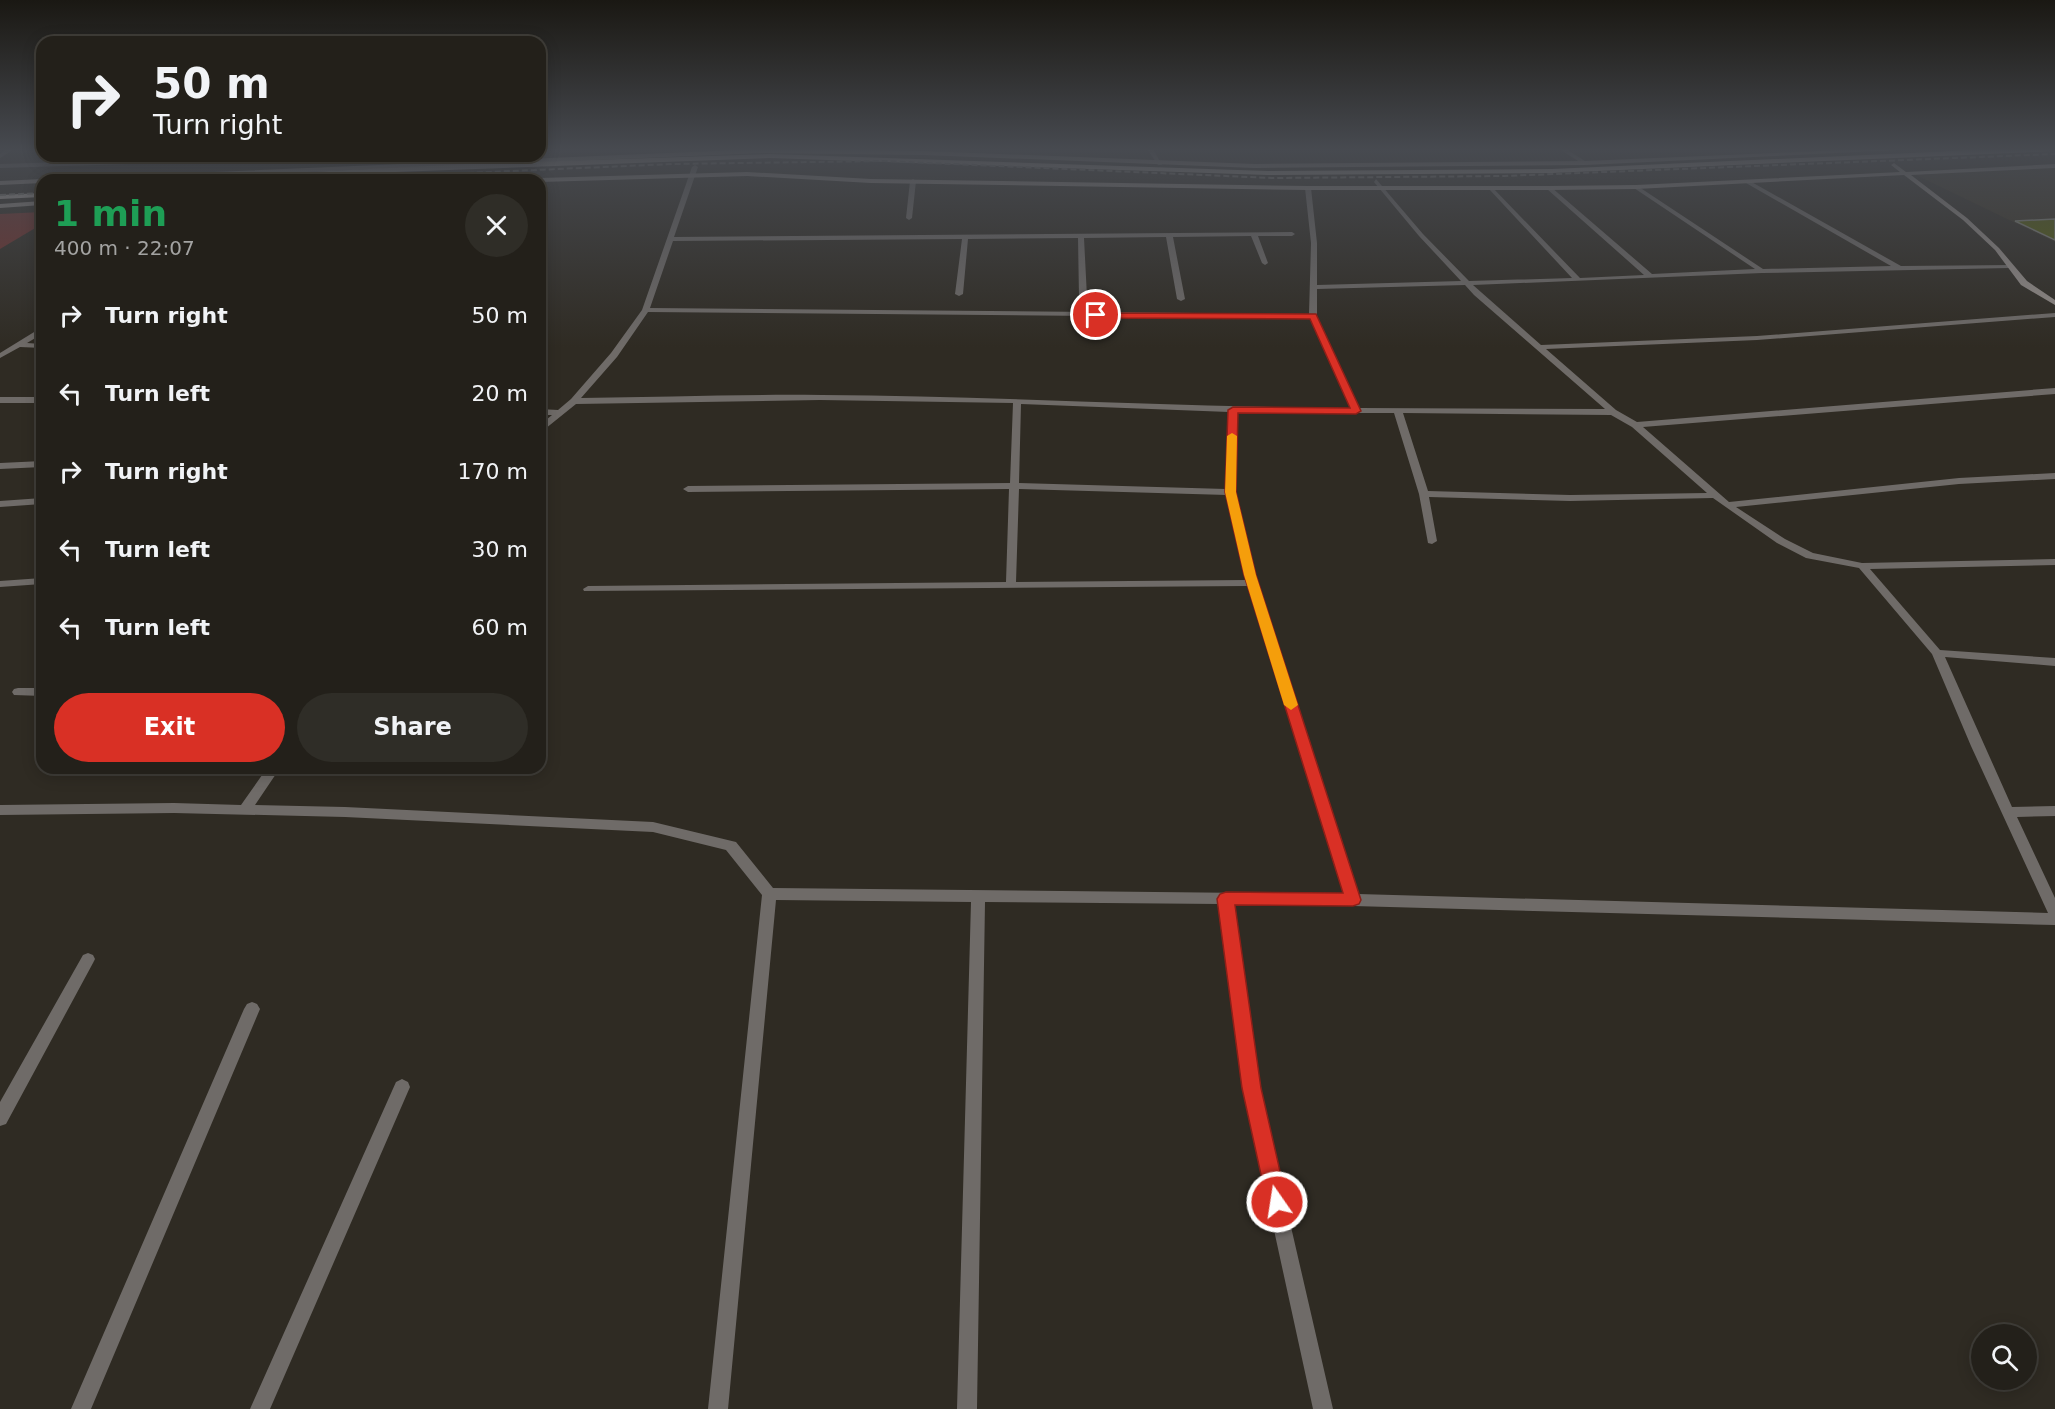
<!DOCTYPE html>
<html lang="en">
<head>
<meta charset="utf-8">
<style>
	:root { --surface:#23201a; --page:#2f2d27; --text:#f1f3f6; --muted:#a3a3a2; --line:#403e39; --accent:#d93025 }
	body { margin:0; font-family:"DejaVu Sans",sans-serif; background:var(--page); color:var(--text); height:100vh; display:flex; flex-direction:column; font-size:22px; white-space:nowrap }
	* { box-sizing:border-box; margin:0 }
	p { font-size:20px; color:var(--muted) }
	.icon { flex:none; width:33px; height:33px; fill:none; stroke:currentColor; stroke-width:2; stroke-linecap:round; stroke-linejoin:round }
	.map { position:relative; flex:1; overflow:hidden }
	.side { position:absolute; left:36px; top:174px; width:510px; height:600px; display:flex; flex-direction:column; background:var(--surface); border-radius:18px; box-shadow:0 3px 15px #0003,0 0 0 2px var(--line) }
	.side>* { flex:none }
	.top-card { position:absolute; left:36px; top:36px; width:510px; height:126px; border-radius:18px; box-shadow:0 3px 15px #0003,0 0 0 2px var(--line); background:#23201a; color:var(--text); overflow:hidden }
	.tools { position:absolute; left:1971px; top:1324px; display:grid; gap:12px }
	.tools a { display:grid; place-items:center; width:66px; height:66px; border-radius:50%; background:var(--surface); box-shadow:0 3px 15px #0003,0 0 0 2px var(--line); font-size:30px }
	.pin { position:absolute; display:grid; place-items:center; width:51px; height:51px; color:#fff; margin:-26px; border:3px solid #fff; border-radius:50%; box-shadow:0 2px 6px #0007 }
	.me { position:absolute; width:66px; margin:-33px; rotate:347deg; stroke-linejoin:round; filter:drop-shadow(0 0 4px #0008) }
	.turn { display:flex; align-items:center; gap:21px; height:126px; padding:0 18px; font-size:27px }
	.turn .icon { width:78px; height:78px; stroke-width:2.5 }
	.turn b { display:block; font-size:42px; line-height:51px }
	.round { display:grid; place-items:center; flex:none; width:63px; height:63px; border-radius:32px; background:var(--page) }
	.overview { display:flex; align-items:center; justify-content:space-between; height:102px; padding:0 18px }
	h1 { font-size:36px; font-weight:800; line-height:45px; color:#1e9e55 }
	.action { display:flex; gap:12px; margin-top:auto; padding:12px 18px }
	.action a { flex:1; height:69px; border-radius:36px; background:var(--accent); color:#fff; font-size:24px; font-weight:800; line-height:69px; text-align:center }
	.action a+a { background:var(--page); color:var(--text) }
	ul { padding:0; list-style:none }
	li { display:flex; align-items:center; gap:18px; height:78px; padding:0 18px }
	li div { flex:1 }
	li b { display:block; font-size:22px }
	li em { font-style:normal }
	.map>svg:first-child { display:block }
	.built { fill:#3a3426 }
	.green { fill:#722f2a }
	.building { fill:#535d09; stroke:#82847a; stroke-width:1.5 }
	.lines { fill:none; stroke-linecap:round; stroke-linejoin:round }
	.lane { fill:#6f6b68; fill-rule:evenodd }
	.street { fill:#6f6b68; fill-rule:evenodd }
	.secondary { fill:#968f8a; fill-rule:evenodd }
	.primary { fill:#b3aba5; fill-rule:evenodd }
	.rail { stroke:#7d7a74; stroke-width:2; stroke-dasharray:6 3; stroke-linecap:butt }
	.route { fill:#d93025; stroke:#8d1f18; stroke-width:1.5 }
	.slow { fill:#f59e0b }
</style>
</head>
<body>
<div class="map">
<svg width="2055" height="1409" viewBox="0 0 2055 1409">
	<rect width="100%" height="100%" fill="#2f2b23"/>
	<!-- built -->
	<path class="built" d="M2055,168V242L1916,175Z"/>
	<!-- green -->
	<path class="green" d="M42,212V224L0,249V214Z"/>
	<!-- building -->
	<path class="building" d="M2055,219V240L2015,221Z"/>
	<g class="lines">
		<!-- lane -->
		<path class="lane" d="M913,179L916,181L912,218L909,220L906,218L910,181Z"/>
		<!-- street -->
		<path class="street" d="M7,149H14L0,158V154Z
			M1147,149H1153L1162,165H1158Z
			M1559,149H1566L1588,163L1583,164Z
			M194,156H222L129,164L0,168V164L129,160Z
			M695,165L698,167L674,237L1292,232L1295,234L1292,236H1258L1268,263L1265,265L1262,263L1251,236L1173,237L1185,299L1181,301L1177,299L1166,237L1084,238L1087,297L1083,299L1079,297L1078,238L968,239L963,294L959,296L955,294L962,239L673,241L650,308L1309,314L1311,243L1305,188L1308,186L1311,188L1317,243V285L1461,281L1419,236L1374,182L1376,179L1423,234L1469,281L1572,278L1489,189L1491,186L1580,278L1644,275L1547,189V187H1551L1652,274L1755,269L1634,188L1636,185L1763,269L1891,266L1746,183L1748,180L1901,266L2011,265L2012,266L2009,268L1762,273L1473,285L1541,345L1757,336L2055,313V317L1757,340L1546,349L1616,410L1637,422L2055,388V394L1643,427L1729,502L1959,478L2055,473V479L1959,484L1736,507L1785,539L1813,553L1862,563L2055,559V565L1870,569L1940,650L2055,658V666L1945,657L2012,807L2055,806V816L2017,817L2055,898V925L1353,906L1234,904L1259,1088L1333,1409H1313L1243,1088L1220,904L985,902L977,1409H957L971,902L776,900L728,1409H708L762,895L726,850L653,832L345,817L174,813L0,815V805L174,803L241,805L267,768H280L255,805L345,807L653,822L736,842L773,888L1344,894L1248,586L584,591L583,589L588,586L1006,582L1009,489L688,492L683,489L688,486L1010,483L1013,403L820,400L576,404L540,433V425L552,415H540V409L558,410L571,399L611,353L642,310L692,167ZM1465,285L1474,295L1605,409L1359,408L1317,316V289ZM648,312L1310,318L1350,408C1174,407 998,396 822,395C742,394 661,397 581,398L617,357ZM1021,404L1229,412L1226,489L1019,483ZM1237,413H1394L1419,494L1428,543L1432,544L1437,541L1429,497L1570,501L1713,498L1777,543L1806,558L1859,568L1932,654L1971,746L2048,913L1358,894L1255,575L1236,492ZM1403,413L1611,415L1632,427L1707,493L1570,495L1428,491ZM1019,489L1227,495L1246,580L1016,582Z
			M39,329H42V334L27,343L42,344V348L20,347L0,358V353Z
			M0,397H42V403H0Z
			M42,461V467L0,469V463Z
			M42,498V504L0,507V501Z
			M42,578V584L0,587V581Z
			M18,688H42V696L14,695L12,692L14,689Z
			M88,953L93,955L95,959L93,963L6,1124L0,1126V1102L83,955Z
			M252,1002L257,1004L260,1009L91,1409H71L244,1009L247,1004Z
			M402,1079L408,1082L410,1087L270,1409H250L396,1082Z"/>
		<!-- secondary -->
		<path class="secondary" d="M762,149L925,151L1255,164L1585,161L1868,149H1919L1585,165L1255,168L925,155L763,153L114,180H69L72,178Z
			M1894,163L1906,172L2055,164V168L1911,175L1967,218L1999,248L2027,281L2055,300V305L2021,285L1995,250L1963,220L1904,175L1636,189L1549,190H1308L871,183L747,176L540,182V180H537L540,178L747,172L871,179L1308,186H1549L1636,185L1900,172L1891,165Z
			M42,180V183L0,185V181L42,179L44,180Z
			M42,201V205L0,208V204Z"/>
		<!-- primary -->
		<path class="primary" d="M1999,149L2055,151L1552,173L1268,175L770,158L183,180L187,178L469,164L770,154L1268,171L1552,169Z
			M42,193V197L0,199V195Z"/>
		<!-- rail -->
		<path class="rail" d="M306,180L672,164L883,161L1272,178L1504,176L2055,154
			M0,195L42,193"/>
	</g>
	<!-- sky -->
	<linearGradient id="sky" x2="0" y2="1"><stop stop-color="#1a1813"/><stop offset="0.43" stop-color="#474a50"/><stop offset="1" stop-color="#474a50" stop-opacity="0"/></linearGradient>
	<rect width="2055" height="347" fill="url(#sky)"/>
	<!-- route -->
	<path class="route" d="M1093,313L1316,314L1361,411L1356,414L1238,413L1236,492L1256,575L1361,900L1359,904L1353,906L1235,905L1261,1088L1287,1202L1284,1209L1277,1212L1270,1209L1267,1202L1242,1088L1217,899L1220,894L1226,892L1343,893L1244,575L1225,492L1228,410L1233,407L1350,408L1310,319L1096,318L1093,317Z"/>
	<!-- slow -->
	<path class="slow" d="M1232,433L1237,436L1236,492L1256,575L1298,705L1291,710L1284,705L1244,575L1225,492L1227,436Z"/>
</svg>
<div class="tools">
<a><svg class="icon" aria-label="search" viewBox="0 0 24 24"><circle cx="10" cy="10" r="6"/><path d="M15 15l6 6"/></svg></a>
</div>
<div class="pin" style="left:1096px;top:315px;background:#d93025"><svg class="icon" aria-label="arrive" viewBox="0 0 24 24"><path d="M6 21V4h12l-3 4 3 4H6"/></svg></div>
<svg class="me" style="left:1277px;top:1202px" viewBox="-20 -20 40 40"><circle r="17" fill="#d93025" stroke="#fff" stroke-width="3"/><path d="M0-11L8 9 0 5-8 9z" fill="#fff"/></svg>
<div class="top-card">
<div class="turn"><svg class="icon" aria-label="right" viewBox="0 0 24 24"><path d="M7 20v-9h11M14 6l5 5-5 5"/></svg><div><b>50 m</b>Turn right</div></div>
</div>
<section class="side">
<div class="overview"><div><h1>1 min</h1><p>400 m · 22:07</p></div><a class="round"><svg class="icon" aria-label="close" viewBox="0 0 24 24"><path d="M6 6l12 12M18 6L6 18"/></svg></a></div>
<ul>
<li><svg class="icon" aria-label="right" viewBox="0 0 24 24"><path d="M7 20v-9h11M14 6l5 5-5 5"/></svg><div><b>Turn right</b></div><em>50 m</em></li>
<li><svg class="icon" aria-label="left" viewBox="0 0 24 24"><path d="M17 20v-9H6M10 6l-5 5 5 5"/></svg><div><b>Turn left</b></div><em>20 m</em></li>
<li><svg class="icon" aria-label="right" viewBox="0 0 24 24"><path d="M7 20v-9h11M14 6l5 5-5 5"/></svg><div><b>Turn right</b></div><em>170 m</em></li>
<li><svg class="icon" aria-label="left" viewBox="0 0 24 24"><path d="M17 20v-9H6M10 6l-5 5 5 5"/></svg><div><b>Turn left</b></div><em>30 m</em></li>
<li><svg class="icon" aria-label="left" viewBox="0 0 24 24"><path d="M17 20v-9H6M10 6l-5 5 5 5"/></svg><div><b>Turn left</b></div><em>60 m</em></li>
</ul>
<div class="action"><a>Exit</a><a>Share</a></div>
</section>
</div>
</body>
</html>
